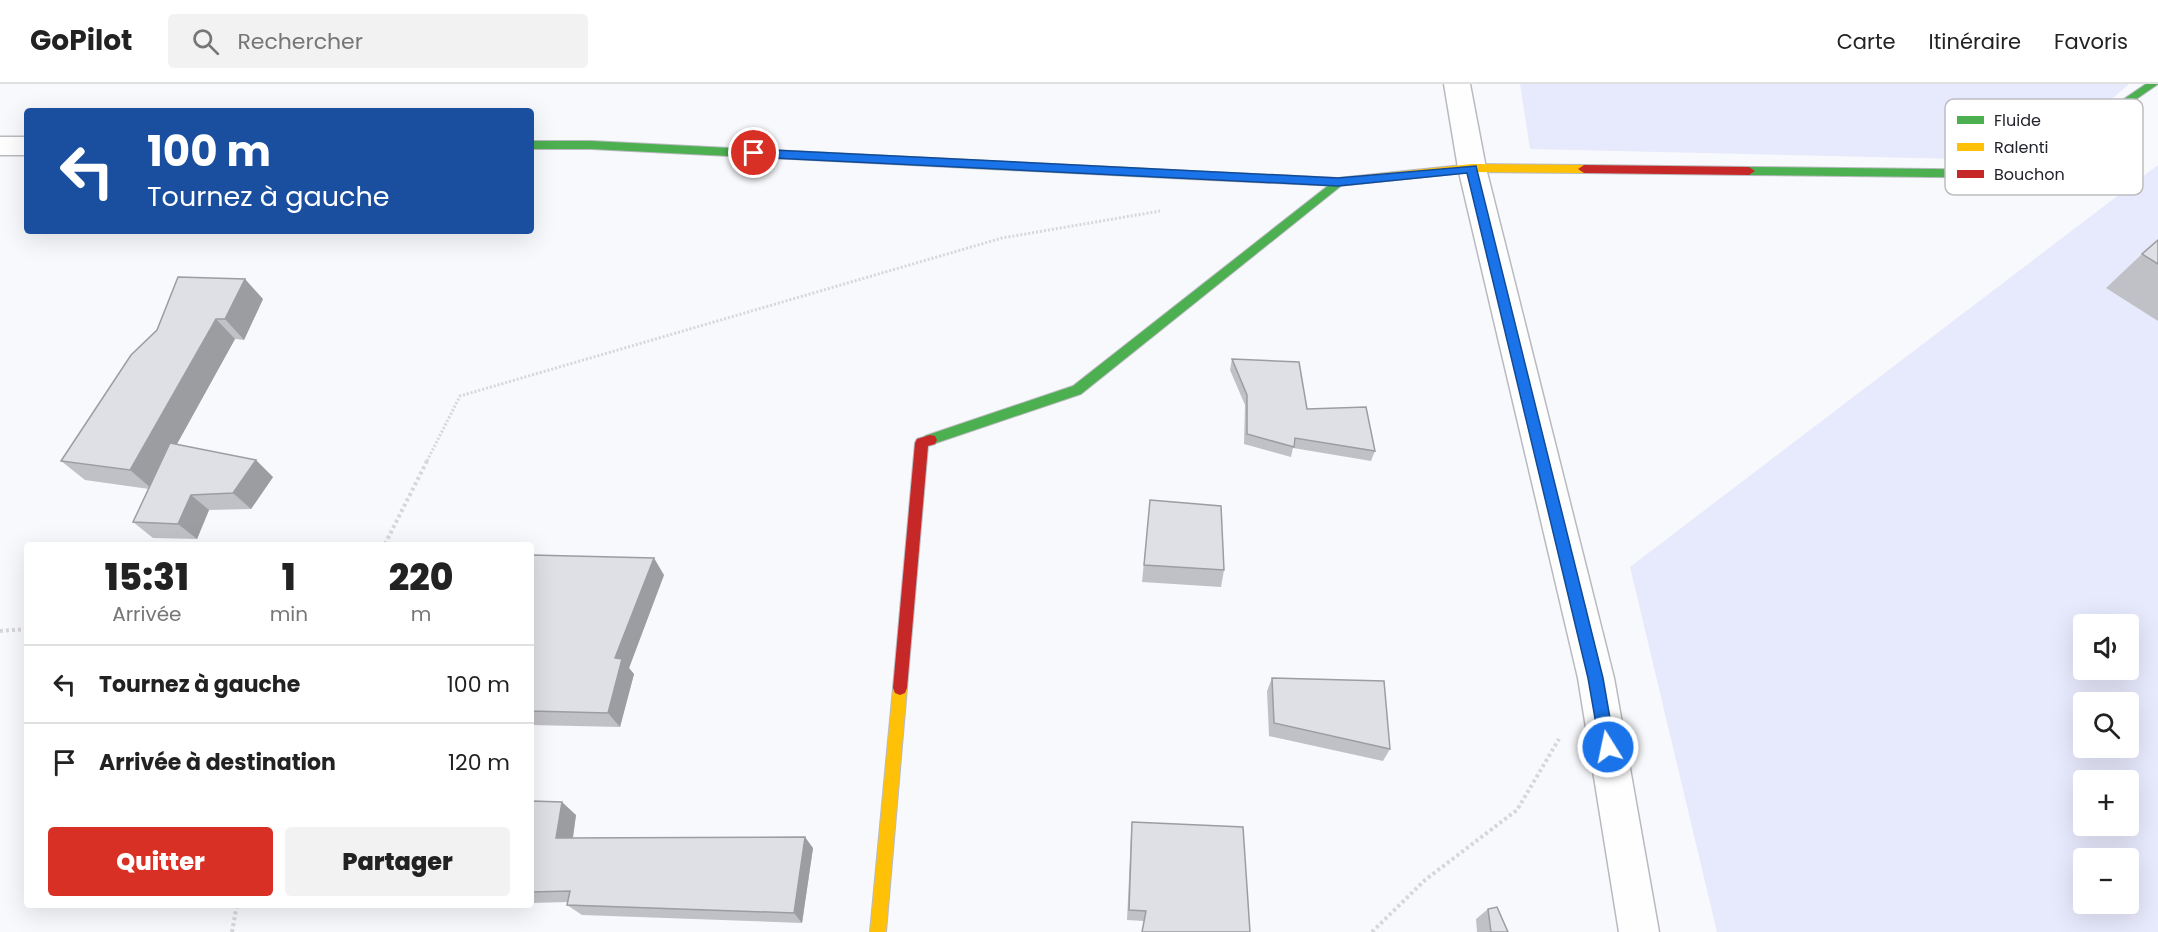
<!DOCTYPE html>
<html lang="fr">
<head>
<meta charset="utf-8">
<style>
	:root { --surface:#fff; --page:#f2f2f2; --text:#222; --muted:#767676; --line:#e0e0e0; --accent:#d93025 }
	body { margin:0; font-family:Poppins,sans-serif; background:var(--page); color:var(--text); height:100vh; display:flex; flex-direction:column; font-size:22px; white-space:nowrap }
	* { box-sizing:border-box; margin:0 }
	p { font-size:20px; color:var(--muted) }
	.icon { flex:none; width:33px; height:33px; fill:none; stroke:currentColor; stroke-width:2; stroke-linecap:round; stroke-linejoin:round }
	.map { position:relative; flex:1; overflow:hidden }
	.panel { position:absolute; left:24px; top:458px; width:510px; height:366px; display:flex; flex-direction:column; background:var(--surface); border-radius:6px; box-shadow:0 6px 24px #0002 }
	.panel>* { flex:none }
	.banner { position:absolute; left:24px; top:24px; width:510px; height:126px; border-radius:6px; box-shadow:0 6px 24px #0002; background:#1a4fa0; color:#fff; overflow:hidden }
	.fabs { position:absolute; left:2073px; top:530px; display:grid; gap:12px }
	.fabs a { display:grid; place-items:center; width:66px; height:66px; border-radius:6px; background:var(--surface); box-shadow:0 6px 24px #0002; font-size:30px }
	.pin { position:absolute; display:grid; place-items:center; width:51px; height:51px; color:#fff; margin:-26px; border:3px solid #fff; border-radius:50%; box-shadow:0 2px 6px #0007 }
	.me { position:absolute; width:66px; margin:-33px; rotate:350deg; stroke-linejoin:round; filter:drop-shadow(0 0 4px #0008) }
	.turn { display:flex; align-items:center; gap:21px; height:126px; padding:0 24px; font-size:27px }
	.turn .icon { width:78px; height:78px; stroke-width:2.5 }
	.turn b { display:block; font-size:42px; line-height:51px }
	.eta { display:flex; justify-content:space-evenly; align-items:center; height:102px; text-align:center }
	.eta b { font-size:36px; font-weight:800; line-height:42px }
	.primary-button { display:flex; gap:12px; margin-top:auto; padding:12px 24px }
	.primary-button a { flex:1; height:69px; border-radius:6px; background:var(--accent); color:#fff; font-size:24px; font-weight:800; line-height:69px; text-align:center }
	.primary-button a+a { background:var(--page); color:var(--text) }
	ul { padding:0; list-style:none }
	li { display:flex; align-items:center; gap:18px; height:78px; padding:0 24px; border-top:2px solid var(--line) }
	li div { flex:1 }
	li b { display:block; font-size:22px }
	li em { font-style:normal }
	header { display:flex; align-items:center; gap:36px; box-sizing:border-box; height:84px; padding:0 30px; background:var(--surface); border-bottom:2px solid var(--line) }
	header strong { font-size:28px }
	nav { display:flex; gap:33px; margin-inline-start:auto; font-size:21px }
	.search { width:420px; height:54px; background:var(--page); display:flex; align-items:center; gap:15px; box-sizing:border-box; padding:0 21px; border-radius:6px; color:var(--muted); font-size:22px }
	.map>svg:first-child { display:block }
	.green { fill:#e7e9fc; fill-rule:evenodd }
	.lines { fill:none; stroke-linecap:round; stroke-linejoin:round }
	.street-casing { stroke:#b9bac0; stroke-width:3 }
	.fast-casing { stroke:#b9bac0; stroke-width:2 }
	.slow-casing { stroke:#b9bac0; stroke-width:2 }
	.jam-casing { stroke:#b9bac0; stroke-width:2 }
	.path-far1 { stroke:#d7d7d9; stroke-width:3; stroke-dasharray:2 2; stroke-linecap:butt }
	.path { stroke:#d7d7d9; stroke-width:4; stroke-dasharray:3 3; stroke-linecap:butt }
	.street { fill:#fefeff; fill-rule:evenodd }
	.fast { fill:#4caf50; fill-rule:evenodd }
	.slow { fill:#ffc107; fill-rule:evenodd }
	.jam { fill:#c62828; fill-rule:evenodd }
	.wall { fill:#c0c1c6 }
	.shaded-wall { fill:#9c9da1 }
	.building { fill:#dfe0e6; stroke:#9c9da1; stroke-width:1.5 }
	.route { fill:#1a73e8; stroke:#114b97; stroke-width:1.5 }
	.key { fill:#fff; stroke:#bdbdc0; stroke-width:1.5 }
	.key-label { font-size:16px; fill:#23242e }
</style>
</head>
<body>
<header>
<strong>GoPilot</strong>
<div class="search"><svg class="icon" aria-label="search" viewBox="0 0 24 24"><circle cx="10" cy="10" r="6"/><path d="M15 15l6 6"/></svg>Rechercher</div>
<nav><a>Carte</a><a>Itinéraire</a><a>Favoris</a></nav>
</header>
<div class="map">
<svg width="2158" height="848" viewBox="0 0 2158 848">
	<rect width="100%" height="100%" fill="#f8f9fc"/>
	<!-- green -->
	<path class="green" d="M1520,0H2129L2041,77L1530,65Z
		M2158,81V848H1717L1630,483ZM2084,540H2128V585H2084ZM2084,618H2128V663H2084ZM2084,696H2128V741H2084ZM2084,774H2128V819H2084Z"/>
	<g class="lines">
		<defs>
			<path id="street" d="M1444,0H1470L1486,84L1614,594L1659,848H1619L1578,594L1458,84Z
				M0,53H27V71H0Z"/>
			<path id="fast" d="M2146,0H2158L2022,94L1749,91L1743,87L1749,83L2020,86Z
				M531,57H591L1189,87L1195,91L1189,95L591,65H531Z
				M1338,94L1342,95V101L1081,310L930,361L925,360L923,356L925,352L1073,302Z"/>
			<path id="slow" d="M1472,80L1584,81L1590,85L1584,89L1472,88L1338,102L1189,95L1183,91L1189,87L1338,94Z
				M900,597L905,599L907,604L886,848H870L893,604L895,599Z"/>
			<path id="jam" d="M1584,81L1749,83L1755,87L1749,91L1584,89L1578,85Z
				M930,351L935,352L937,356L935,360L928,362L907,604L905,609L900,611L895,609L893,604L915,359L917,355Z"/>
		</defs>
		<!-- street casing -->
		<use href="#street" class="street-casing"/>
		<!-- fast casing -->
		<use href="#fast" class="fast-casing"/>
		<!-- slow casing -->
		<use href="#slow" class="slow-casing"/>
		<!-- jam casing -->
		<use href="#jam" class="jam-casing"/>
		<!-- path-far1 -->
		<path class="path-far1" d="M427,377L460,312L1002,154L1160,127"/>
		<!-- path -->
		<path class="path" d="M385,460L428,375
			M0,547L27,545
			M232,848L237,820
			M1372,848L1425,796L1517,726L1559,655"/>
		<!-- street -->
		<use href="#street" class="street"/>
		<!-- fast -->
		<use href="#fast" class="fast"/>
		<!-- slow -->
		<use href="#slow" class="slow"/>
		<!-- jam -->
		<use href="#jam" class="jam"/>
	</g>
	<!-- wall -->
	<path class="wall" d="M2158,156V237L2106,204L2142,170Z
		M263,215L244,256L235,255L177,360L273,393L251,425L209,426L197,455L153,454L133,438L149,405L85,396L61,377L157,246Z
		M1232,275L1307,325L1375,367L1371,377L1293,364L1291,373L1244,360L1245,321L1230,286Z
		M1150,416L1224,486L1221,503L1142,498Z
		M531,471L664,491L629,584L634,590L620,643L531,641Z
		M1272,594L1390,665L1383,677L1269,652L1267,607Z
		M531,717L576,731L573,754L813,764L802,839L582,831L567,821L568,818L531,819Z
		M1132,738L1250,848L1144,837L1127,836L1131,750Z
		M1488,825L1508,848H1477L1476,835Z"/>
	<!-- shaded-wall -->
	<path class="shaded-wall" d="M245,195L263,215L244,256L225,235Z
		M216,235L235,255L152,405L130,386Z
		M256,376L273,393L251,425L233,409Z
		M191,411L209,426L197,455L178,440Z
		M654,474L664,491L629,584L634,590L620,643L608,629L615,574Z
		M562,718L576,731L571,766L556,754Z
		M805,753L813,764L802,839L794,829Z"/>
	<!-- building -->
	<path class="building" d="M2158,156V180L2142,170Z
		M178,193L245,195L225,235H216L130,386L61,377L131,271L157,246Z
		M1232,275L1299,278L1307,325L1366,323L1375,367L1295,354L1294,363L1247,350V311Z
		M170,359L256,376L233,409L191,411L178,440L133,438Z
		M1150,416L1221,422L1224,486L1144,481Z
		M531,471L654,474L615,574L622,575L608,629L531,627Z
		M1272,594L1384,597L1390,665L1274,639Z
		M531,717L562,718L556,754L805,753L794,829L567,821L570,807L531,808Z
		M1132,738L1243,743L1250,848H1142L1146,827L1129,826Z
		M1497,823L1508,848H1491L1488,825Z"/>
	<!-- route -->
	<path class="route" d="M754,65L1338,94L1476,82L1603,594L1615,663L1613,668L1608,671L1602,668L1600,663L1588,594L1467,89L1338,102L754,73L749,69Z"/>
	<!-- legend -->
	<rect x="1945" y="15" width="198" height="96" rx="9" class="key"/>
	<rect x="1957" y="32" width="27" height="8" fill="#4caf50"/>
	<rect x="1957" y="59" width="27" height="8" fill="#ffc107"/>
	<rect x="1957" y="86" width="27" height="8" fill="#c62828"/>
	<g class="key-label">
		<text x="1994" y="42">Fluide</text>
		<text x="1994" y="69">Ralenti</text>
		<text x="1994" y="96">Bouchon</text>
	</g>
</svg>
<div class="fabs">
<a><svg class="icon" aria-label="sound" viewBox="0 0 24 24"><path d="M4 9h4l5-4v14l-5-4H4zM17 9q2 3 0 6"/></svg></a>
<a><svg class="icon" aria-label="search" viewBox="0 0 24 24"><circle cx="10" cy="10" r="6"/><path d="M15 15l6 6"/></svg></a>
<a>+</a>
<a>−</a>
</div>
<div class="pin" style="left:754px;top:69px;background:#d93025"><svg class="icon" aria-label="arrive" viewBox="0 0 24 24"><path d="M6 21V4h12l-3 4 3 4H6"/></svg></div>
<svg class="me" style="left:1608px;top:663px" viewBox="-20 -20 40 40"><circle r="17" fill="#1a73e8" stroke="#fff" stroke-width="3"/><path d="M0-11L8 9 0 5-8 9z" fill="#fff"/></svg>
<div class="banner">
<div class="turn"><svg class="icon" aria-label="left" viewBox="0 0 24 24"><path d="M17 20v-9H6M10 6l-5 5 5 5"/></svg><div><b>100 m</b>Tournez à gauche</div></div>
</div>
<section class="panel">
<div class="eta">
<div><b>15:31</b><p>Arrivée</p></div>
<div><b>1</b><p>min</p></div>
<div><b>220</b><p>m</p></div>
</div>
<ul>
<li><svg class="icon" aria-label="left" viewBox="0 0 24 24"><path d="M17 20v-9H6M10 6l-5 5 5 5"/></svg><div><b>Tournez à gauche</b></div><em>100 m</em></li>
<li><svg class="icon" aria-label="arrive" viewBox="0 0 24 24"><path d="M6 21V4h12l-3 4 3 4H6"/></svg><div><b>Arrivée à destination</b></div><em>120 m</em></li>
</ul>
<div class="primary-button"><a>Quitter</a><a>Partager</a></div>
</section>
</div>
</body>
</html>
